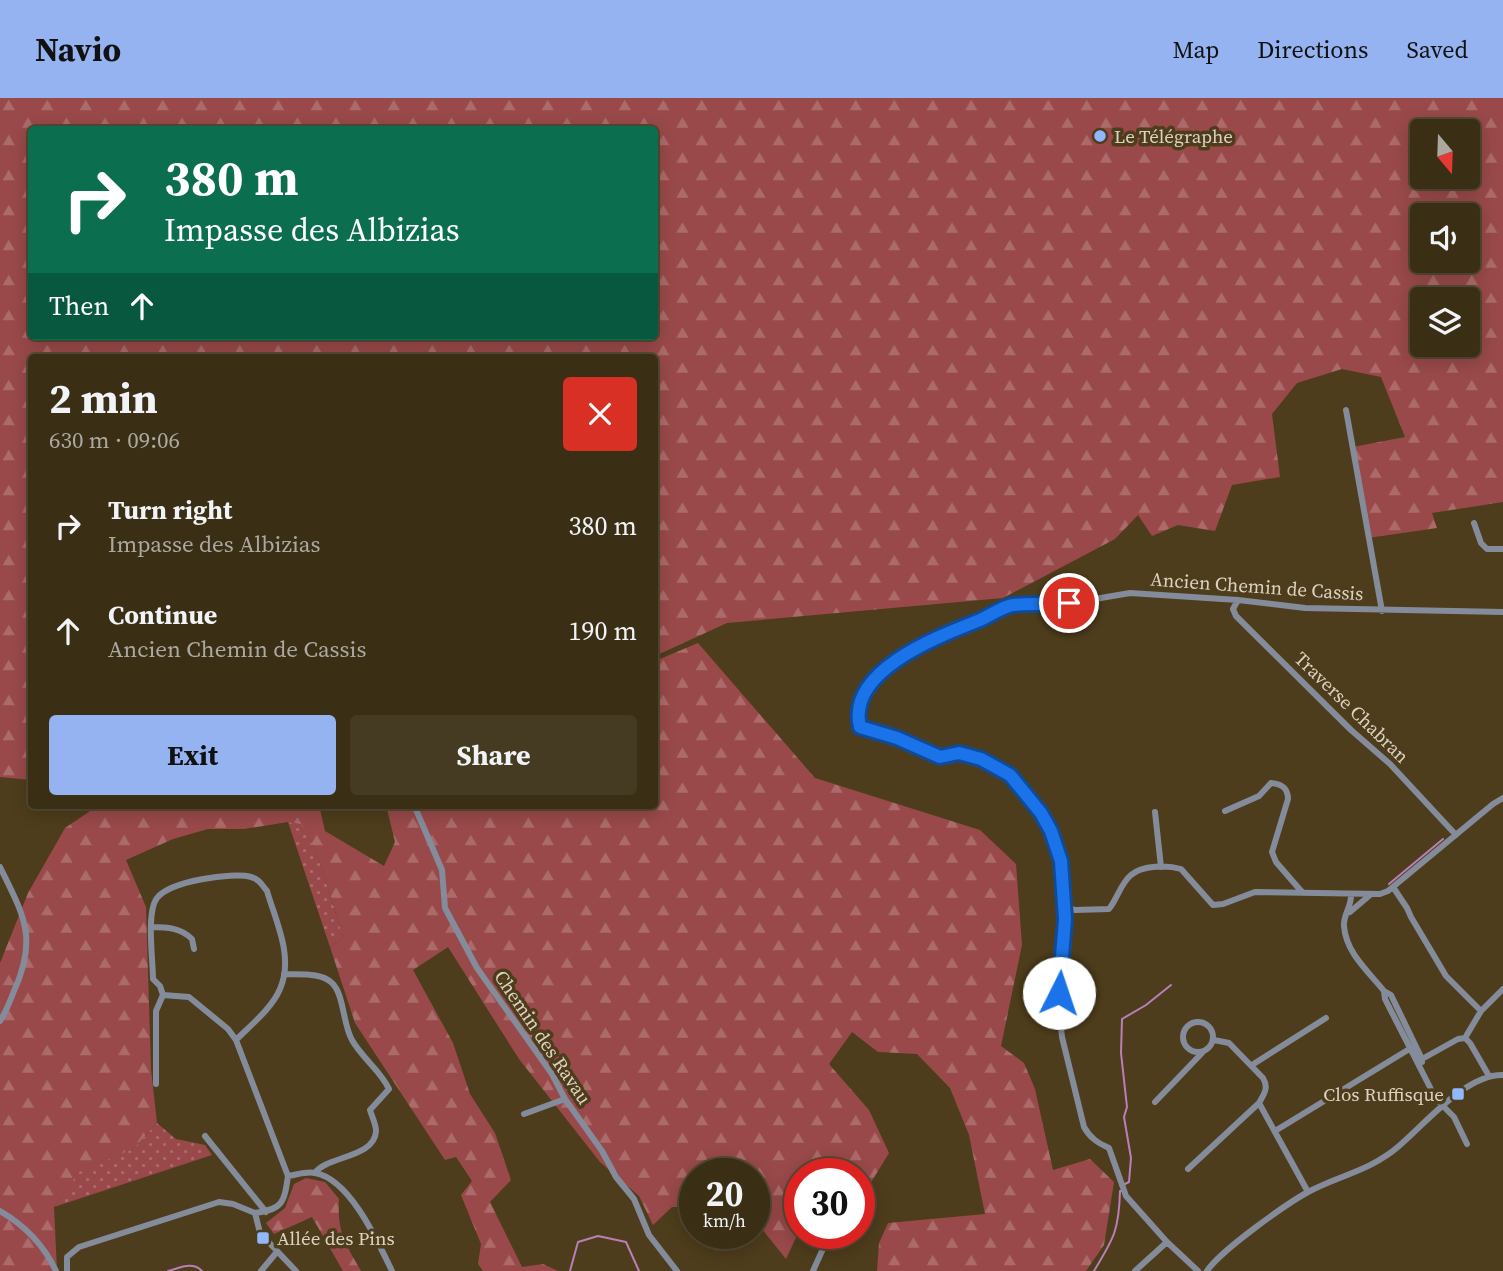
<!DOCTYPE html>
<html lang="en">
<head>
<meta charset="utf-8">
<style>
	:root { --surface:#3a2e15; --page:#453a22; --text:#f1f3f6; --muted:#aba8a0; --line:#544a34; --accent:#95b2f1 }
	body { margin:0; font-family:"Source Serif 4",serif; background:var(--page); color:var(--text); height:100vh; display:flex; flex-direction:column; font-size:26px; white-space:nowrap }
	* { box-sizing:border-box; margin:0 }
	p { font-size:23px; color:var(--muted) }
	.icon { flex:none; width:38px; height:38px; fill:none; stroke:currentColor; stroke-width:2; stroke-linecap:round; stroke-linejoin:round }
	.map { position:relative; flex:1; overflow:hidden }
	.details { position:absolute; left:28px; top:256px; width:630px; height:455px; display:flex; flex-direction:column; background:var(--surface); border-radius:7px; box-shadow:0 4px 18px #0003,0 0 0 2px var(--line) }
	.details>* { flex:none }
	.hud { position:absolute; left:28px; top:28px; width:630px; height:214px; border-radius:7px; box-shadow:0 4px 18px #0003,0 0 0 2px var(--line); background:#0b6e4f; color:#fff; overflow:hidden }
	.needle { width:46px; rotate:161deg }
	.tools { position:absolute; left:1410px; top:21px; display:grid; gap:14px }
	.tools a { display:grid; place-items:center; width:70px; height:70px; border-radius:7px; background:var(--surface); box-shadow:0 4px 18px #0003,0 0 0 2px var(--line); font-size:35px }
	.speed { position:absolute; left:679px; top:1060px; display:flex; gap:14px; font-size:35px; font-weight:700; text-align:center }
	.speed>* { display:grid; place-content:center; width:91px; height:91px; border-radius:50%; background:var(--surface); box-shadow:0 4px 18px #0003,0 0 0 2px var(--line); line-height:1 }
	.speed small { font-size:18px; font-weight:400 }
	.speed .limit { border:10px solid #d22; background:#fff; color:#111 }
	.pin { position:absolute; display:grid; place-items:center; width:60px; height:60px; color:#fff; margin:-30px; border:4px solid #fff; border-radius:50%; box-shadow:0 2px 7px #0007 }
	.me { position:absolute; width:77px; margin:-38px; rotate:4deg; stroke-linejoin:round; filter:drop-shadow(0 0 5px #0008) }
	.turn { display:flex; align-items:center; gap:24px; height:147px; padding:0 21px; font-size:32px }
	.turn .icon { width:91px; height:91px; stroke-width:2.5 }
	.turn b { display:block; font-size:49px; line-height:60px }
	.then { display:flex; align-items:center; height:66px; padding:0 21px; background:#0003; gap:14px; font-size:26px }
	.round { display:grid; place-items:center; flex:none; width:74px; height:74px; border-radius:7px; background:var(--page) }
	.overview { display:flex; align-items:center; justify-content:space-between; height:119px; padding:0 21px }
	h1 { font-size:42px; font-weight:700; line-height:52px }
	.primary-button { display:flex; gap:14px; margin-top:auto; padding:14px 21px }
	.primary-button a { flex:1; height:80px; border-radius:7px; background:var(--accent); color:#111; font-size:28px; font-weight:700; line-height:80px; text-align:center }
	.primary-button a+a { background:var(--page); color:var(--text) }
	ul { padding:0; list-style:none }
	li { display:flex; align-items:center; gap:21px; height:105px; padding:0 21px }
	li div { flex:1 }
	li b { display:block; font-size:26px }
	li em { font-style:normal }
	header { display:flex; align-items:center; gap:42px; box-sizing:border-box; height:98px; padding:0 35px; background:var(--accent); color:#111 }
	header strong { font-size:33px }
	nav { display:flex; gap:38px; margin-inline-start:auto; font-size:24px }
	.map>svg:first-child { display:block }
	.grass { fill:url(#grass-dots) }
	.forest { fill:url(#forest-firs); fill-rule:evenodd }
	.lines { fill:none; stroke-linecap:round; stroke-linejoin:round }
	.stream { stroke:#b97fb9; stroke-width:2 }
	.minor { stroke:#848c9b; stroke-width:6 }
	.route-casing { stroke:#114b97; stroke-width:18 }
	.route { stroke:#1a73e8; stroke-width:12 }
	.poi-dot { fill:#91b8fd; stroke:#4e3d1c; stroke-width:2.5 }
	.labels { text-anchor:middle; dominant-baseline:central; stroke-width:7; stroke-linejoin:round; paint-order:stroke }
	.poi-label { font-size:19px; fill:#dcd2c0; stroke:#4e3d1c; text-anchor:start }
	.street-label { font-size:19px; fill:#dcd2c0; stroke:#4e3d1c }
</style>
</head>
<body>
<header>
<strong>Navio</strong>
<nav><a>Map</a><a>Directions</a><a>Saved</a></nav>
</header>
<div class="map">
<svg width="1503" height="1173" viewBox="0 0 1503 1173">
	<defs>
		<pattern id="grass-dots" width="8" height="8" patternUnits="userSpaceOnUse" patternTransform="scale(1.75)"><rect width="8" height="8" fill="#994949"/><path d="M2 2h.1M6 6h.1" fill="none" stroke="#ab6b6a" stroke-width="1.8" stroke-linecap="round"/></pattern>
		<pattern id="forest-firs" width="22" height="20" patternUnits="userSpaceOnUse" patternTransform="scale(1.75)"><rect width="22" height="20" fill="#994949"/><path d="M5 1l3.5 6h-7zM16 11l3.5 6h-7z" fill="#ab6b6a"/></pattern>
	</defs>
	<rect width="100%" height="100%" fill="#4e3d1c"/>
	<!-- grass -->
	<path class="grass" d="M288,724L301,725C322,759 331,801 343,839L330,849Z
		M157,1025L176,1041L205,1047L212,1057L54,1109L79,1073L133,1051Z"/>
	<!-- forest -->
	<path class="forest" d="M0,0H1503V404L1432,415L1437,430L1368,440L1353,349L1405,339L1381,279L1342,271L1297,285L1272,316L1280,379L1232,387L1215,433L1178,427L1152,438L1138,417L1115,441L1003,500L727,525L655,558L654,259H32L31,682L0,679ZM32,32H654V238H32ZM1423,33H1468V79H1423ZM1423,117H1468V163H1423ZM1423,201H1468V247H1423Z
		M698,545L815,680L980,732L1016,766L1022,847L1001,948L1024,965L1035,991L1053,1072L1090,1061L1114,1084L1104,1147L1086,1173H877L879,1145L888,1125L985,1116L969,1037L950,990L917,956L878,954L852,934L829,966L869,1012L889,1055L859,1104V1076H800V1131L786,1161L754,1121V1076H695V1109H672L653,1127L639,1098L600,1064L519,961L448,849L413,872L453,945L470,996L495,1035L511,1082L490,1104L522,1169L543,1166L558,1173H483L478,1166L481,1146L461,1097L472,1083L456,1059L445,1062L355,925L330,849L343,839C331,801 322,759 301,726L288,724L244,731H208L173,741L126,762L146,809L151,971L157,1025L133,1051L79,1074L54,1109L57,1173H0V865L28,795L65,730L99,707H319L325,733L384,768L395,744L386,707H654L655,563Z
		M306,1080L325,1084L339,1101C337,1134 345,1145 361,1173H343L312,1119L274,1136L266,1125L285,1110L294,1086Z"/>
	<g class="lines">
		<!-- stream -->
		<path class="stream" d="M1389,786L1443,741
			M1125,1086L1129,1084L1131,1060L1124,1019L1127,1009L1121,955L1122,921L1146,907L1171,887
			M168,1173C180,1170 192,1163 202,1173
			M570,1173L578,1144L598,1138L626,1144L639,1173
			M1094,1173C1114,1140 1119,1132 1120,1093H1122"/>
		<!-- minor -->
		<path class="minor" d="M1346,312L1382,513
			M1474,425L1481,445L1487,451H1503
			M1238,502L1233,511L1236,518L1351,632L1390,666L1456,737
			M414,707L442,772L445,810L477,870L552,976L565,1001L602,1053L616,1079L634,1101L649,1137L677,1173
			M1225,713L1259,698L1271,685C1282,686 1288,690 1288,701L1272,754L1276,764L1302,794
			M1155,714L1161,769
			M0,769C24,818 38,840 14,893C10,903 6,914 0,923
			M1393,789L1407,810L1411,819L1446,878L1481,913
			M1351,796C1352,808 1343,817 1344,828C1346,855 1368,873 1384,893
			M1064,808L1075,812L1109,811C1117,801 1121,785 1131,777C1142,767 1168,767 1181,771L1213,807L1223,806L1255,794L1380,796L1388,793L1493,706L1503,700
			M1350,814L1370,797
			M152,829C167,829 181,830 192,841L194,851
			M284,876C299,877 321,874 332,885C344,896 343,927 352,942C362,960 381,973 389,991L370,1012C372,1019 376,1026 376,1033C375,1060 326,1058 315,1075
			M163,897L160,888L153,881C153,862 146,814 157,800C170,783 232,774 251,779C259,781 262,787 267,793C276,824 294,859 280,891C272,910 251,927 236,942
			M163,897L189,899L228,931L236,942L288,1078C284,1105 283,1111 255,1115
			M1183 939a15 15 0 1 1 30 0a15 15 0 1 1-30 0Z
			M1465,940L1481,913L1503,891
			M1465,940L1470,945L1489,978
			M1214,942L1229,945L1263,980C1269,990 1264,996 1259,1005L1308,1094
			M1422,961L1391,897L1384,893L1385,901L1436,1001L1454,1019L1467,1046
			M1422,964V961L1458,941L1465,940
			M1252,967L1326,920
			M156,986V913L163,897
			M1155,1004L1202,955
			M524,1016L565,1001
			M1275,1033L1411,950
			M205,1038L266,1114
			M1188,1071L1259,1005
			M288,1078C296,1077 306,1073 315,1075C350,1081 378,1144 392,1173
			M0,1113C24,1127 44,1147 56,1173
			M255,1115L260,1135L296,1173
			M67,1173V1159L79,1149L219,1104L233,1106L255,1115
			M261,1173L276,1155
			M813,1173L826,1144
			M1135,1173L1167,1144
			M1198,1173L1167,1144L1126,1098L1109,1050C1098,1045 1090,1040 1084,1029L1062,939L1059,911L1065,821L1061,763L1051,733L1041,715L1016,683L981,661L959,655L941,659L897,640L861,629L858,621L865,598L873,582L883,571L925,545L1010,508H1054L1130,495L1238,502L1305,510L1503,514
			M1207,1173C1220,1153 1286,1106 1308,1094C1340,1077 1370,1073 1399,1048C1425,1026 1466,976 1503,977"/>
	</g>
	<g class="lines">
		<defs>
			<path id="route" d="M1059,895L1065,821L1061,763L1051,733L1041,715L1010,677L981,661L959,655L940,659L897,640L860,629C846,572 940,538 980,522C989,518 999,511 1009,508C1022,504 1051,508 1069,505"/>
		</defs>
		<!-- route casing -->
		<use href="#route" class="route-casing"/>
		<!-- route -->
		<use href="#route" class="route"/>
	</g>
	<!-- markers -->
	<g class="poi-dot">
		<circle cx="1100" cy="38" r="7"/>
		<rect x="1451" y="989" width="14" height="14" rx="3.5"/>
		<rect x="256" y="1133" width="14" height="14" rx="3.5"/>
	</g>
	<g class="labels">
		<!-- poi labels -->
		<g class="poi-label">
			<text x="1114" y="38">Le Télégraphe</text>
			<text x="1444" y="996" text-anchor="end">Clos Ruffisque</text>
			<text x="277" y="1140">Allée des Pins</text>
		</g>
		<!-- street labels -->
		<g class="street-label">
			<text transform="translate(1257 488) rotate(4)">Ancien Chemin de Cassis</text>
			<text transform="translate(1352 609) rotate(44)">Traverse Chabran</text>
			<text transform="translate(543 939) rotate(56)">Chemin des Ravau</text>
		</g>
	</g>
</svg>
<div class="tools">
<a><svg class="needle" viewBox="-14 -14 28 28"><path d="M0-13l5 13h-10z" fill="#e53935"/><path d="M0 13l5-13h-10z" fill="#aba8a0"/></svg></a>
<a><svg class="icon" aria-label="sound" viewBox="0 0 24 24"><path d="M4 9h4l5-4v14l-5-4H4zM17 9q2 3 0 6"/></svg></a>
<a><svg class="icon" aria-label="layers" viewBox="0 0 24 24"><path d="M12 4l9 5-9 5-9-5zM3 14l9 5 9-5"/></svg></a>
</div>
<div class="speed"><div>20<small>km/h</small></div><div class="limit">30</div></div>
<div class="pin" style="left:1069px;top:505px;background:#d93025"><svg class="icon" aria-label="arrive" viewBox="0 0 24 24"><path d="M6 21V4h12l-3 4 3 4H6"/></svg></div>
<svg class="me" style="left:1059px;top:895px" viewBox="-20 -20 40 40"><circle r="19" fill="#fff"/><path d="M0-13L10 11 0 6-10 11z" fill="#1a73e8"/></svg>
<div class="hud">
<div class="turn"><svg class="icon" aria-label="right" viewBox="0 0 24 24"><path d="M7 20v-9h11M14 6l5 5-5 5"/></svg><div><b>380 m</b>Impasse des Albizias</div></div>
<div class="then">Then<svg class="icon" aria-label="ahead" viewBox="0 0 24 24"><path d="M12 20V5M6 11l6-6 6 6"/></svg></div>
</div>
<section class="details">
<div class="overview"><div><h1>2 min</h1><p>630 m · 09:06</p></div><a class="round" style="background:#d93025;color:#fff"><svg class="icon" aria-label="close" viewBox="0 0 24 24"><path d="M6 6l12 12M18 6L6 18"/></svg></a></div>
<ul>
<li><svg class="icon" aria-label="right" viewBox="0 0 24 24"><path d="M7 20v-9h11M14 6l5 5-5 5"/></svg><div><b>Turn right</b><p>Impasse des Albizias</p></div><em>380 m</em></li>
<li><svg class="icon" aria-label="ahead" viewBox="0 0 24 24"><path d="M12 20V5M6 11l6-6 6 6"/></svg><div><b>Continue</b><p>Ancien Chemin de Cassis</p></div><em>190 m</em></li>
</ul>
<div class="primary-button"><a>Exit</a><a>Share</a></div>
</section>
</div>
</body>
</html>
